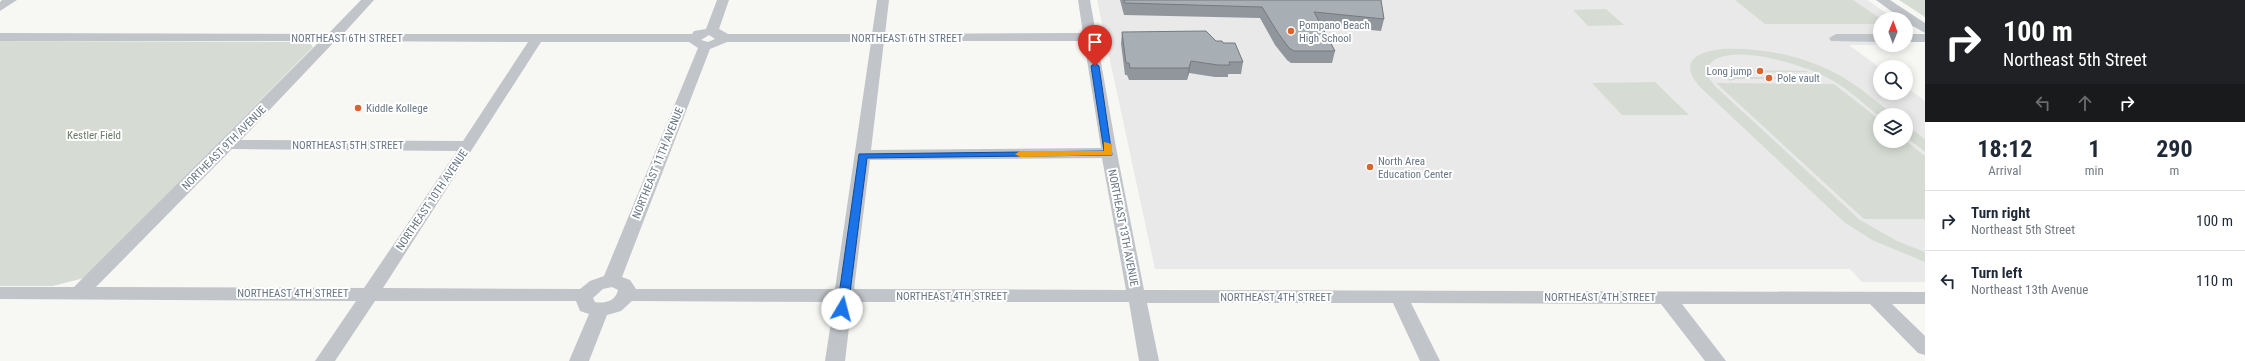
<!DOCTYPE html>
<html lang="en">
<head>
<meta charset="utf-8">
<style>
	:root { --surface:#fff; --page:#f6f6f7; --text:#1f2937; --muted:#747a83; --line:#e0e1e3 }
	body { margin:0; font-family:"Roboto Condensed",sans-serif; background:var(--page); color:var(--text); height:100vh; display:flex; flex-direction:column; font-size:15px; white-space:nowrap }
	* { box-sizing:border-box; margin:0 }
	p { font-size:13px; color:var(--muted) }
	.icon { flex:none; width:22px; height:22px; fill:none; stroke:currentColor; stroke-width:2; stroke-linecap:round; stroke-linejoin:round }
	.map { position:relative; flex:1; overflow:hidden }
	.panel { display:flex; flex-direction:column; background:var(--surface); width:320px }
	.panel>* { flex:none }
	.banner { background:#202124; color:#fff; overflow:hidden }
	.needle { width:26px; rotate:1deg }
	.controls { position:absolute; left:1873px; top:12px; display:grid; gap:8px }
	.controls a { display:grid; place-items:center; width:40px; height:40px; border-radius:50%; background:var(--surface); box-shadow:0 2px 10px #0003; font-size:20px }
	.pin { position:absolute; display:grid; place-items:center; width:34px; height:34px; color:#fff; margin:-41px -17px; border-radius:50% 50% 50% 0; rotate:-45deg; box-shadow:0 0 4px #0007 }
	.pin .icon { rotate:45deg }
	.me { position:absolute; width:44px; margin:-22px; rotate:8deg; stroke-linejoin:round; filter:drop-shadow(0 0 3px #0008) }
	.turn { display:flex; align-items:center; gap:14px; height:84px; padding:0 12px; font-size:18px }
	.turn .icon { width:52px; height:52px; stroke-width:2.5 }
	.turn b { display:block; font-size:28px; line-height:34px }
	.lanes { display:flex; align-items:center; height:38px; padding:0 12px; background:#0003; justify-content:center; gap:20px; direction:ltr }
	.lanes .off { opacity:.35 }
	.eta { display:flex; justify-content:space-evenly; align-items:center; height:68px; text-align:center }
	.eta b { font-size:24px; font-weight:700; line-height:28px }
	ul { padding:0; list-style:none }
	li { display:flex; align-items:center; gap:12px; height:60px; padding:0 12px; border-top:1px solid var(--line) }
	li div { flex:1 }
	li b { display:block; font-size:15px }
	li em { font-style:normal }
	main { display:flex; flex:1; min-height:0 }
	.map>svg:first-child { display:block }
	.built { fill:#e8e9e8; fill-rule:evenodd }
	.green { fill:#d6dcd4 }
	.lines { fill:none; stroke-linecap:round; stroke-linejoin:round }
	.minor { fill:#c1c4c8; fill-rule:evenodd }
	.wall { fill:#90969c }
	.shaded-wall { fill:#757a7f }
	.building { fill:#a7afb5; stroke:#757a7f }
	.route { fill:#1a73e8; stroke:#114b97 }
	.slow { fill:#f59e0b }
	.poi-dot { fill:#db6330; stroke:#fff; stroke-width:1.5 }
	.labels { text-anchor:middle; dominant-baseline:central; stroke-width:4; stroke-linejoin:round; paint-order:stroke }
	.poi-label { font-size:11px; fill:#677584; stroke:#fff; text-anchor:start }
	.street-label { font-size:11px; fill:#677584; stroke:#fff }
	.park-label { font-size:11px; fill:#697b66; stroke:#fff }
</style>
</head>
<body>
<main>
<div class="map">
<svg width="1925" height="361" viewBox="0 0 1925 361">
	<rect width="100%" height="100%" fill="#f7f7f4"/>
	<!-- built -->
	<path class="built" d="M1097,0H1867L1895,19H1880V45H1849L1880,68V93H1906V87L1925,101V282H1862L1850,269H1155ZM1880,115H1906V141H1880Z"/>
	<!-- green -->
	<path class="green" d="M1735,0H1853L1881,19L1880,24H1765Z
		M1899,0H1925V17Z
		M1606,9L1624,25L1588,26L1573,10Z
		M0,41L309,42L313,47L84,278L53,286H0Z
		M1722,49C1765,47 1813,58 1849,81C1865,91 1879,104 1894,115H1880V117C1863,103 1847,88 1828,78C1807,66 1722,38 1707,68L1708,77L1716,87L1860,220L1897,241L1925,252V262L1872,240L1844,222L1700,87C1678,62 1696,52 1722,49Z
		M1711,69L1806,71L1808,72L1715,73Z
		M1723,75L1733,77H1801L1808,75L1816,82L1804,79H1736L1730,81Z
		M1655,82L1689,115H1622L1592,83Z
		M1716,83L1834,84L1880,120V141H1906L1925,156V219H1864Z
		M1906,125L1925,139V152L1906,137Z"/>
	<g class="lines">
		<!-- minor -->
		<path class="minor" d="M2,0H17L0,11V2Z
			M361,0H374L343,34H692L694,31L706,29L717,0H729L719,29L728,34H872L877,0H889L885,34L1083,33L1078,0H1090L1117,153L1144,290L1925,292V304H1892L1925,336V355L1918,353L1870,304H1682L1726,361H1705L1661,304L1411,303L1440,361H1420L1393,303H1147L1159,361H1139L1129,302H852L845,361H825L834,302L632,301L621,311L607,315L589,361H569L589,314L580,311L576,301H375L335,361H315L356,301L0,299V287H74L320,41H0V33L328,34ZM709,35L715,39L708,42L701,40ZM335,41L528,42L463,141L241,140ZM884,41H1084L1101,148L871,150ZM541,42H689L698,48L604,276L590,281L580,289L383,288ZM727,42H871L835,289H636L630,280L622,277L710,49ZM232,149L457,151L364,288L96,287ZM1102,158L1126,290L854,289L870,160ZM612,287L618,290C616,301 604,304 595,302L593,298L603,289Z
			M1876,0H1890L1925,23V33L1906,22V19H1902Z
			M1836,34H1880V42L1831,41L1829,38Z
			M1906,34H1925V42H1906Z"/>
	</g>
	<!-- wall -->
	<path class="wall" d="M1120,0H1381L1384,19L1381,31L1321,25L1335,51L1332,63H1291L1287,60L1275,45L1260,18L1124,15Z
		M1122,32L1216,41L1223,43L1243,62L1241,74H1228V77H1215L1189,73L1187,80H1129L1127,75H1125L1121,44Z"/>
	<!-- shaded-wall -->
	<path class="shaded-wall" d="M1191,61L1189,73L1187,80L1189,68Z"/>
	<!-- building -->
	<path class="building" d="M1124,0H1381L1384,19L1314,12L1335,51H1294L1289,48L1278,33L1262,7L1125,3Z
		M1206,31L1216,41H1222L1223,43H1235L1243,62H1229L1230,65H1218L1191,61L1189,68H1130L1129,63H1126L1122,32Z"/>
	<!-- route -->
	<path class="route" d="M1095,63L1099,66L1112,155L867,158L848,309L842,312L839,311L837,309L859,154L1104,151L1091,66Z"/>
	<!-- slow -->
	<path class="slow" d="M1104,142L1112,144V155L1020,157L1015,154L1020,151H1104Z"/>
	<!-- markers -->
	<g class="poi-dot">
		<circle cx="1291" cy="31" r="4"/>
		<circle cx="1760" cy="71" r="4"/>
		<circle cx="1769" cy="78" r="4"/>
		<circle cx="358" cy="108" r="4"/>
		<circle cx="1370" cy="167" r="4"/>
	</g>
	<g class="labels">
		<!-- poi labels -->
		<g class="poi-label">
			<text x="1299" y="25">Pompano Beach<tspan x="1299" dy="13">High School</tspan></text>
			<text x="1752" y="71" text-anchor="end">Long jump</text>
			<text x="1777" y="78">Pole vault</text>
			<text x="366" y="108">Kiddle Kollege</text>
			<text x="1378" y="161">North Area<tspan x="1378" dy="13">Education Center</tspan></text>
		</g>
		<!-- street labels -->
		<g class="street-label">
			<text x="347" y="38">NORTHEAST 6TH STREET</text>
			<text x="907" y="38">NORTHEAST 6TH STREET</text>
			<text x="348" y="145">NORTHEAST 5TH STREET</text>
			<text transform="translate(224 148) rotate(-45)">NORTHEAST 9TH AVENUE</text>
			<text transform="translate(658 163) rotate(-68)">NORTHEAST 11TH AVENUE</text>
			<text transform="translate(432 200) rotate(-56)">NORTHEAST 10TH AVENUE</text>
			<text transform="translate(1123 228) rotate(79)">NORTHEAST 13TH AVENUE</text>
			<text x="293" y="293">NORTHEAST 4TH STREET</text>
			<text x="952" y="296">NORTHEAST 4TH STREET</text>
			<text x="1276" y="297">NORTHEAST 4TH STREET</text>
			<text x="1600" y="297">NORTHEAST 4TH STREET</text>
		</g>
		<!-- park labels -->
		<g class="park-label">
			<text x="94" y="135">Kestler Field</text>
		</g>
	</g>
</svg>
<div class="controls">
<a><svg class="needle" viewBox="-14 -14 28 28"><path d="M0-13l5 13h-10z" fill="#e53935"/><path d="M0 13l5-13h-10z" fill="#747a83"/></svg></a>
<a><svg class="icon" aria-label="search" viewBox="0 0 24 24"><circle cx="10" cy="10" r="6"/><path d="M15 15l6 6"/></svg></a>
<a><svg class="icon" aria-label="layers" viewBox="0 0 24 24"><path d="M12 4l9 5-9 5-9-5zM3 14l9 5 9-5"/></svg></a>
</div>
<div class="pin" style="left:1095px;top:66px;background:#d93025"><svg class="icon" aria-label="arrive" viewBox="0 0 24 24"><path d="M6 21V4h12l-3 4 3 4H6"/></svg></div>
<svg class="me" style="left:842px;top:309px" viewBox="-20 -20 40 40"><circle r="19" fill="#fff"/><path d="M0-13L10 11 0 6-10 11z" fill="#1a73e8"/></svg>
</div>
<section class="panel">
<div class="banner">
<div class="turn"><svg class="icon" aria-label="right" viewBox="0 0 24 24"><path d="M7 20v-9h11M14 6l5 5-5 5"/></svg><div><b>100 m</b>Northeast 5th Street</div></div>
<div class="lanes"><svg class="icon off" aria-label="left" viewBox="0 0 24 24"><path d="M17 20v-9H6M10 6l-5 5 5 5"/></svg><svg class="icon off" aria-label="ahead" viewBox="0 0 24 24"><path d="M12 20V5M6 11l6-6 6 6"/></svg><svg class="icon" aria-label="right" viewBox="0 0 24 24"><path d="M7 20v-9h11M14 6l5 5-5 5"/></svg></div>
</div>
<div class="eta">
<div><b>18:12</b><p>Arrival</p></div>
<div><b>1</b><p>min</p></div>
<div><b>290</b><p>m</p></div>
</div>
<ul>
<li><svg class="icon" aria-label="right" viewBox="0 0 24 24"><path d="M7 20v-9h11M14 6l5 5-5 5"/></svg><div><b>Turn right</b><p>Northeast 5th Street</p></div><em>100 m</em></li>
<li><svg class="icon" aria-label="left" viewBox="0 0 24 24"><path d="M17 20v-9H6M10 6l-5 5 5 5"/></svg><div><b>Turn left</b><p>Northeast 13th Avenue</p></div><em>110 m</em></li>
</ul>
</section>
</main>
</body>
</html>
